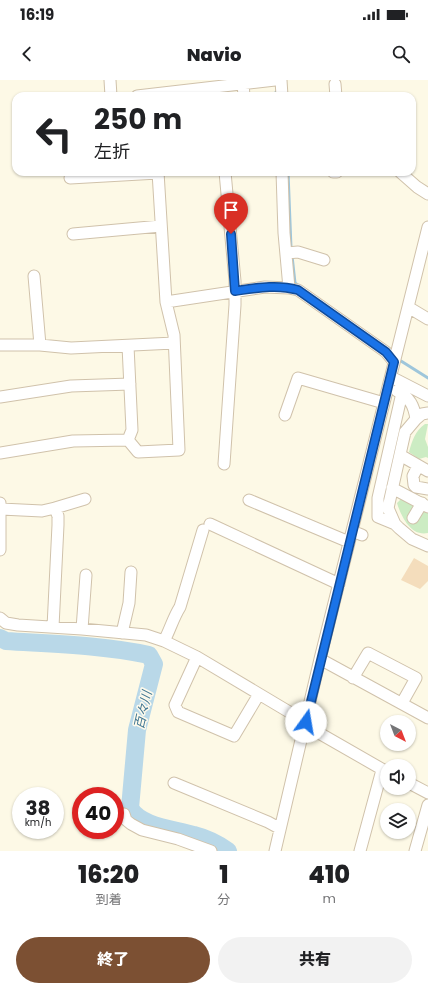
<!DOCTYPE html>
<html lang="ja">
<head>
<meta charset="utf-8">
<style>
	:root { --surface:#fff; --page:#f2f2f2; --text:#202124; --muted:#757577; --accent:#7c5033 }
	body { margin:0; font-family:Poppins,"Noto Sans JP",sans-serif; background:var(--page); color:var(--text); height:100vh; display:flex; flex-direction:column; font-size:15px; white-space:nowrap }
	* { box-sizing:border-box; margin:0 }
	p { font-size:13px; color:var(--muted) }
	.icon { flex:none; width:22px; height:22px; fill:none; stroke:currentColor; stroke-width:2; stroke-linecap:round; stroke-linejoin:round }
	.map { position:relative; height:771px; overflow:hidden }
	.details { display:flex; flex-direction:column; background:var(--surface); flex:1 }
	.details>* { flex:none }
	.banner { position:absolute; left:12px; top:12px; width:404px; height:84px; border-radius:12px; box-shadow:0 1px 3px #0004; background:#fff; color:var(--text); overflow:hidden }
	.needle { width:26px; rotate:138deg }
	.tools { position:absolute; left:380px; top:635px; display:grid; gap:8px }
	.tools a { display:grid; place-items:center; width:36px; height:36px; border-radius:50%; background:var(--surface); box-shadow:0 1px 3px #0004; font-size:20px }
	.speed { position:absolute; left:12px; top:707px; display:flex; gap:8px; font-size:20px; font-weight:700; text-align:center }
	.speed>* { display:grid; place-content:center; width:52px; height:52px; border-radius:50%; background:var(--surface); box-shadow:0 1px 3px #0004; line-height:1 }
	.speed small { font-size:10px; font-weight:400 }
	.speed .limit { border:6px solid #d22; background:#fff; color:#111 }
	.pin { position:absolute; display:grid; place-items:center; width:34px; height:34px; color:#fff; margin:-41px -17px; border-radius:50% 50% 50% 0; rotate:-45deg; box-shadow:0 0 4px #0007 }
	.pin .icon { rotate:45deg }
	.me { position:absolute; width:44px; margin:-22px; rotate:13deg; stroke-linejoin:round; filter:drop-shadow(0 0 3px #0008) }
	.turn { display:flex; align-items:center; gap:14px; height:84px; padding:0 16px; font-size:18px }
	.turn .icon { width:52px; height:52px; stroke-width:2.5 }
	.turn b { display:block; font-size:28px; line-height:34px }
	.eta { display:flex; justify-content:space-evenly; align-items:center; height:68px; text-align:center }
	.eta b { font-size:24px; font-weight:800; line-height:28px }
	.button { display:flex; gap:8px; margin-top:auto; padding:8px 16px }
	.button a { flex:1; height:46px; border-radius:24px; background:var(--accent); color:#fff; font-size:16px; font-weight:800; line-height:46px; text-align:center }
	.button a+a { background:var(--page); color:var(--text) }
	.status { display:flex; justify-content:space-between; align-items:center; height:28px; padding:0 20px; background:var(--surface); direction:ltr }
	.status svg { height:11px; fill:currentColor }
	header { display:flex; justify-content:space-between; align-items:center; height:52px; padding:0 16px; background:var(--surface); font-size:18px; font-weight:800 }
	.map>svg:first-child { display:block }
	.green { fill:#ccecc3 }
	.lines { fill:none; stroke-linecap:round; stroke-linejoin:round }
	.stream { stroke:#9ec6db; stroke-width:3 }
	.river { stroke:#b9d8e8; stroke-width:18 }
	.building { fill:#f4ddbc }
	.minor-casing { stroke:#d0c2ab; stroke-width:13 }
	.minor { stroke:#fff; stroke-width:11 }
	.route-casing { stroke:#114b97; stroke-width:10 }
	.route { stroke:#1a73e8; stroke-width:7 }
	.labels { text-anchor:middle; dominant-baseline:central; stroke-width:3; stroke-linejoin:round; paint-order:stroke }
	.water-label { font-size:13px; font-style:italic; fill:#437894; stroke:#fffbed }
</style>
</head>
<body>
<div class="status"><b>16:19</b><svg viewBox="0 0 49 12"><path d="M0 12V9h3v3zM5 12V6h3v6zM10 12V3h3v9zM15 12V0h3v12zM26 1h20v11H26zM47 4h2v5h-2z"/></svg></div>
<header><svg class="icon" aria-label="back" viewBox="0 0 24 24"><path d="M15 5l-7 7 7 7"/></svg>Navio<svg class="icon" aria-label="search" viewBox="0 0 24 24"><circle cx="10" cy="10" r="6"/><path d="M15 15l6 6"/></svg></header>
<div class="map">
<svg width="428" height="771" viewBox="0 0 428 771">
	<rect width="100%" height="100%" fill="#fdf9e6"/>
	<!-- green -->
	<path class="green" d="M425,344H428L425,359L428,367V378L426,377L419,379L409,372C412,361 415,351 425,344Z
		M402,418L428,432V453C411,457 401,436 397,423Z"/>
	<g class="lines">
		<!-- stream -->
		<path class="stream" d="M276,16V12
			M288,92L291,168
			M292,176L295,203L299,206
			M401,281L428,298"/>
		<!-- river -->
		<path class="river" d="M0,558L6,561C54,564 102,565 149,575L154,584L137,650L130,728C140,747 175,749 194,755C206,758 218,764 228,771"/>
	</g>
	<!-- building -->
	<path class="building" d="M414,478L428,486V501L420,509L401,500Z"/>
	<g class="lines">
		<defs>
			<path id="minor" d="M110,0L111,16
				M281,0L282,16
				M243,3L244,16
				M335,4L336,16
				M137,16L275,0
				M333,92H337
				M400,92L417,107L428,114
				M70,98L158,93
				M73,154L161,146
				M287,173L298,172L324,180
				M34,196L40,265
				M289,208L298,210L386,272L394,282
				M166,222L265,207L289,208L284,153L282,92
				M408,227L428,239
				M0,265H40L71,268L174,263
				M128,266L132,350L128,360
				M391,297L428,316
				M397,311C410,317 414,326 416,339
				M0,317L71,306L130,304
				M428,333L422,334L416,339L405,352L388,428L395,444L399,448L412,459L428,466
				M285,335L298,298L384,323
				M0,373L73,361L128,360L138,372L179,370L174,255L166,222L158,92
				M400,375L428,391
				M224,384L235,225V201L225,92
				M418,386L413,396L414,405L416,407L428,409
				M392,408L428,427
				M249,420L349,462
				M55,428L85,419
				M1,429L42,431L55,428L58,436V445L53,547
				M413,438L422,423
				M210,444L339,504
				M395,444L378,437V418L402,313
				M352,451L362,455
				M0,470V423
				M0,538L6,543L18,545L82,549L146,555L164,561L197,577L306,642
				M82,549L86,495
				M122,553L129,523L131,492
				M164,561C170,550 173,538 180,527L203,450
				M197,577L175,625L178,632L234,656L259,614
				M320,579L428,638
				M353,598L368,573L416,598L402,623
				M305,645L387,692
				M174,703L268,742L279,748
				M409,703L428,713
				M124,734L126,740L131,744L142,750L178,759L211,771
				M275,771L320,579L428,147
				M360,771L382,690
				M415,771L428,725"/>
		</defs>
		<!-- minor casing -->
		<use href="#minor" class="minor-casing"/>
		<!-- minor -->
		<use href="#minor" class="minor"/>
	</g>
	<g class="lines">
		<defs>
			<path id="route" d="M231,154L235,211C256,208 277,204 298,210L386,272L394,282L306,642"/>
		</defs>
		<!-- route casing -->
		<use href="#route" class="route-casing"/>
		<!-- route -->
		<use href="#route" class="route"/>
	</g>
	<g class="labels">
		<!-- water labels -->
		<g class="water-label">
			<text transform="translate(143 630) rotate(-77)">百々川</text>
		</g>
	</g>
</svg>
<div class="tools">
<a><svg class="needle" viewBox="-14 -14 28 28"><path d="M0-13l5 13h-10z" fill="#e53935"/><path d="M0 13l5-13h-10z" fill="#757577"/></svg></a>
<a><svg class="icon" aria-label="sound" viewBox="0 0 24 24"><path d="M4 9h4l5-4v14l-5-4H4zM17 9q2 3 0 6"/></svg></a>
<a><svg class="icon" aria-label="layers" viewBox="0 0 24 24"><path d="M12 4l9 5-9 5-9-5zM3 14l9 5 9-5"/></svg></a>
</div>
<div class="speed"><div>38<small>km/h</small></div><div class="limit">40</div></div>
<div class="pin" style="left:231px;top:154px;background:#d93025"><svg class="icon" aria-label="arrive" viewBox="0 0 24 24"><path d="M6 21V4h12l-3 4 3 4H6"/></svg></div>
<svg class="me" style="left:306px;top:642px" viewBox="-20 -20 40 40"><circle r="19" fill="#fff"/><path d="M0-13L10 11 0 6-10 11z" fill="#1a73e8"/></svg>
<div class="banner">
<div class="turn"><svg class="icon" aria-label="left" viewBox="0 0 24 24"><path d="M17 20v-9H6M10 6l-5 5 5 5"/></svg><div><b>250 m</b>左折</div></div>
</div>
</div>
<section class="details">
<div class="eta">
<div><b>16:20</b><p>到着</p></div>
<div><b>1</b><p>分</p></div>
<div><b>410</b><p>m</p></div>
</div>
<div class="button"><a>終了</a><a>共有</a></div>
</section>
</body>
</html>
